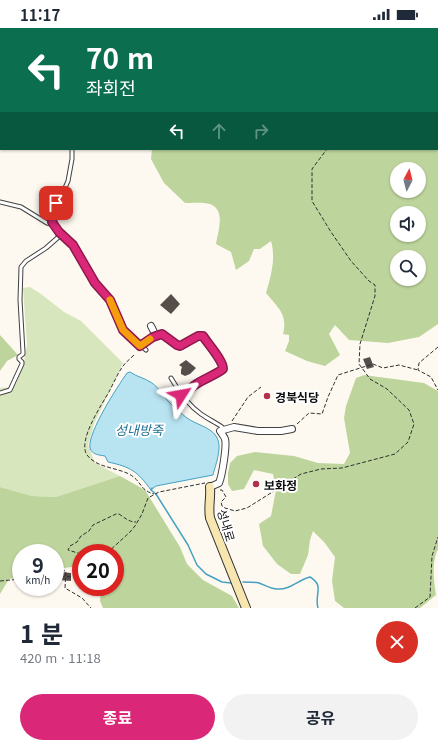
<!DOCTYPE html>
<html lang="ko">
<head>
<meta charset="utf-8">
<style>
	:root { --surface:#fff; --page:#f2f2f3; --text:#1f2937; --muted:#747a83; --accent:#db2777 }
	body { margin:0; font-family:Georgia,"Noto Sans KR",serif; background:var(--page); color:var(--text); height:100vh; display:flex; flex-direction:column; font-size:15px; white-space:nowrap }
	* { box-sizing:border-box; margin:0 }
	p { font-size:13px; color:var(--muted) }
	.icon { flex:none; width:22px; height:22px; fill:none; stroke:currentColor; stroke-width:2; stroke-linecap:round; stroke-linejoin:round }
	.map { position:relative; height:580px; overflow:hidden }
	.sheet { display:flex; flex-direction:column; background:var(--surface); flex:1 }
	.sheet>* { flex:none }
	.guide { position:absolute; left:0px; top:0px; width:438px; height:122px; box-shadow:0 1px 3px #0004; background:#0b6e4f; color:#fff; overflow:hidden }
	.needle { width:26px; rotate:7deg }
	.controls { position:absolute; left:390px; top:134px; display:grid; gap:8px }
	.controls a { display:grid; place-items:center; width:36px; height:36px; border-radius:50%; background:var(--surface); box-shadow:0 1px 3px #0004; font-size:20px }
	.speed { position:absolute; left:12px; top:516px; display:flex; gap:8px; font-size:20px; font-weight:700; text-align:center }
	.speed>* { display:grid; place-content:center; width:52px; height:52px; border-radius:50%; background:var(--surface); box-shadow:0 1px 3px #0004; line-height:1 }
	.speed small { font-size:10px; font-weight:400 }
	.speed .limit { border:6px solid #d22; background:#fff; color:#111 }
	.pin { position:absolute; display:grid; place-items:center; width:34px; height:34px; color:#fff; margin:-17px; border-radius:8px; box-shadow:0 2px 6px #0006 }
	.me { position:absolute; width:44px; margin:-22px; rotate:56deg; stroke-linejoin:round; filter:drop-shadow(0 0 3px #0008) }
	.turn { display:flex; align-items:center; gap:14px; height:84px; padding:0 20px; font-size:18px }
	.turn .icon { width:52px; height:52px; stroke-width:2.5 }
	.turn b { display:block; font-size:28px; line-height:34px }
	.lanes { display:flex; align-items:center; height:38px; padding:0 20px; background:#0003; justify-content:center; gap:20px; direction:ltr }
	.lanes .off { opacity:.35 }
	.round { display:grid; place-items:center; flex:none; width:42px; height:42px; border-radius:21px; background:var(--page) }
	.headline { display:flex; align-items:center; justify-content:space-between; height:68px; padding:0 20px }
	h1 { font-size:24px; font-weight:700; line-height:30px }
	.button { display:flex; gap:8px; margin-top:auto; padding:8px 20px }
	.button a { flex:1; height:46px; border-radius:24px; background:var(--accent); color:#fff; font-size:16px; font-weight:700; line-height:46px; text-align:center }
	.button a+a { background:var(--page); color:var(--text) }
	.status { display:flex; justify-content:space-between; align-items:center; height:28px; padding:0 20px; background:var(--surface); direction:ltr }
	.status svg { height:11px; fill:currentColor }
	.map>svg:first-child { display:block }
	.green { fill:#d7e6bc }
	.forest { fill:#bdd59c; fill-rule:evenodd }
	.water { fill:#b8e3f1; stroke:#45a1c2 }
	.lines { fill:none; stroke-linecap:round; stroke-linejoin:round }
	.stream { stroke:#45a1c2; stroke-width:1.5 }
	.building { fill:#554e4b }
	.lane-casing { stroke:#414141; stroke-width:5 }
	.street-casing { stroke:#414141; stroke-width:8 }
	.secondary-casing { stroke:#303030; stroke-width:10 }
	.path { stroke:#303030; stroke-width:1; stroke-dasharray:4 2; stroke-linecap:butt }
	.lane { stroke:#fff; stroke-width:3 }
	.street { stroke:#fff; stroke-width:6 }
	.secondary { stroke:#f8e6b0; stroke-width:8 }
	.route-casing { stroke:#8e194d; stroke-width:10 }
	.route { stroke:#db2777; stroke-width:7 }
	.slow { stroke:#f59e0b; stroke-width:7 }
	.poi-dot { fill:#b23149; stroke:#fff; stroke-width:1.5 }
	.labels { text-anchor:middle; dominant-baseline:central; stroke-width:4; stroke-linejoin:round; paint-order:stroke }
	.poi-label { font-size:12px; font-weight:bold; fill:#0e0e0e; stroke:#fff; text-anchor:start }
	.street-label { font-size:12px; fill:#0e0e0e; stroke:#fff }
	.water-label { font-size:13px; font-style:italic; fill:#217295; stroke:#fff }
</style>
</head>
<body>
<div class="status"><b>11:17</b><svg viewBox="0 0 49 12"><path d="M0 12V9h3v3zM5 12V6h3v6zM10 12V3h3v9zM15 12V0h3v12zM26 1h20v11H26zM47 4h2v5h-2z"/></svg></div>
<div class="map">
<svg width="438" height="580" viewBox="0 0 438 580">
	<rect width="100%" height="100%" fill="#fef9f0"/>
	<!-- green -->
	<path class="green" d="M30,259L41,266L64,284L81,293L123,335L94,396L88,417L95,435L120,448L57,469L32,468L0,459V360L12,359L16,356L24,334L27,317L23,260Z"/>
	<!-- forest -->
	<path class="forest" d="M0,0H438V296L419,309L388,315L349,312L335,297L329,306L340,327L325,338L307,333L285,323L289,313V307L283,306C288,286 278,280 266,265C271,248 276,230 271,213L260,221H254L249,233L236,242L231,224L216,216C218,203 226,182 210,176C203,174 192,175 185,175L164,155L151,131L152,121H437V1H1L0,101ZM397,141H419V163H397ZM397,185H419V207H397ZM397,229H419V251H397Z
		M0,307L18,327L7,333L0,343Z
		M364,347L424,355L438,363V521C431,535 434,553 436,567L420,580H344L335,573L332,553L335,529L324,514L313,503L310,512L308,527L300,546H291L277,536L263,518L259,496L271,488L276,462L273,446L254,442L244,461L232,463L228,456V445L230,435L237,428L255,424L294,428L318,435L344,436L350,425L344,390L346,378L356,350Z
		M120,448L145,462L180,519L187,536L203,552L232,568L239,580H103L100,573L101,559H115V525H81V538L55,541V525H21V549L9,551L0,566V459L32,468L56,469Z"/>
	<!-- water -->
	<path class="water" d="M130,344C137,349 145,350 152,355C160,361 162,366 168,373C173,379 181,385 187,390C195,396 210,399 216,408C223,418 216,435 213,447L156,458L151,462C137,443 131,439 108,434L105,428C100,427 92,427 90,420C87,405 118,358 127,345Z"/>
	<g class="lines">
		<!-- stream -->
		<path class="stream" d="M152,460L151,462L156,466L188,517L197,537L206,546L222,554L231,555
			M243,554C248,554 254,554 259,555C265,557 270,561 277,561C290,562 298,552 310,549C325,558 314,566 318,580"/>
	</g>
	<!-- building -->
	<path class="building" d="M171,266L180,276L171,286L160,277Z
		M370,329L374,339L367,341L363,331Z
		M186,332L196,340L190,346L185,348L181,346V342L182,339L179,337Z
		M60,544L71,545V553L59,552Z"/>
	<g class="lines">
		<defs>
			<path id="lane" d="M72,121V131L68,153L64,162L56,171L52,194L59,204L73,217L95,255L110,272L123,302L146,322
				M0,174L21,179L47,195L54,197
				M171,350C179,364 188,377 201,386C208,391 215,394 222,399L221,401
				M0,365L10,362L22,336V334L19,331V329L23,326V324L20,272L21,239L26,233L46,220L62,206"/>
			<path id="street" d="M151,298L156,308
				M140,317L153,309L162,306L177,317L181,318L198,308L203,309L223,337V341C210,351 191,353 184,370
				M210,459L219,455C222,448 227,418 225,411C224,408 221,405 220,403L234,399L258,403H281L292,401"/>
			<path id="secondary" d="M210,459C211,470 208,479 210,490L246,580"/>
		</defs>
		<!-- lane casing -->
		<use href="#lane" class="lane-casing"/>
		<!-- street casing -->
		<use href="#street" class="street-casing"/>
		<!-- secondary casing -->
		<use href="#secondary" class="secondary-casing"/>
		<!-- path -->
		<path class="path" d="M383,1L384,0
			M438,319L419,335L418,342L431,349L438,362
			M134,327C130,331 126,334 123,338C118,345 114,354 110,362C103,375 77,412 87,427C97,440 115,439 129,446C142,453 139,462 154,466
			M232,393L248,369L261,359
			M297,396L309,385L322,386L328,369L338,347L373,336L383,340L399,337L418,342
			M220,462H222L226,469L221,474L222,478L225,480L235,483L247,480L301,446L321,441L342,440L395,426L408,414L414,396L409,382L387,361L370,351L359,336L360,316L375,268V257L369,253L351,233L331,204L312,173V141L327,121
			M107,525L130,504L135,498L142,486L148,470L159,464L205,455
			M81,526L68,522L70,518L77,514L81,508L89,503L93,497L116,486H119C125,490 129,494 136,494
			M55,542L66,543L65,560L82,570L91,580
			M55,546L58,547
			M55,547L81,550
			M0,553L21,551
			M415,580L430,569L432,528L438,509"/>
		<!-- lane -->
		<use href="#lane" class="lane"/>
		<!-- street -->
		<use href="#street" class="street"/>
		<!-- secondary -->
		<use href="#secondary" class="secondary"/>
	</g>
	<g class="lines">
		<defs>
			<path id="route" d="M56,175L52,194L59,204L73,217L95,255L110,272L123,302L140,318L153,309L162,306L177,317L180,318L198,308H203C208,316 223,332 223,341C210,351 192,353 184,370L181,367"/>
		</defs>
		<!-- route casing -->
		<use href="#route" class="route-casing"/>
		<!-- route -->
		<use href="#route" class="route"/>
		<!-- slow -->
		<path class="slow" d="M110,272L123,302L140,318L150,311"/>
	</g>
	<!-- markers -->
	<g class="poi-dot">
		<circle cx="267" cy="368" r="4"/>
		<circle cx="256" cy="456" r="4"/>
	</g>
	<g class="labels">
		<!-- poi labels -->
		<g class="poi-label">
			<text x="275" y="368">경북식당</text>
			<text x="264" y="456">보화정</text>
		</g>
		<!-- street labels -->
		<g class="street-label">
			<text transform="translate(227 497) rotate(73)">성내로</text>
		</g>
		<!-- water labels -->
		<g class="water-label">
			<text x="139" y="401">성내방죽</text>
		</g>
	</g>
</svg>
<div class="controls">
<a><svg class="needle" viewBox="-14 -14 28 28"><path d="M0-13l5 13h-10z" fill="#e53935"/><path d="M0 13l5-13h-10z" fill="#747a83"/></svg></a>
<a><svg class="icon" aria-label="sound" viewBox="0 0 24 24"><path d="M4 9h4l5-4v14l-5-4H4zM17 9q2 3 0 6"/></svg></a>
<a><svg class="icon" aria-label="search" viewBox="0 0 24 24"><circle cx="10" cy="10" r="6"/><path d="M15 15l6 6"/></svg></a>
</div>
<div class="speed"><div>9<small>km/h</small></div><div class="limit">20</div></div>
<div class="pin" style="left:56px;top:175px;background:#d93025"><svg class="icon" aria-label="arrive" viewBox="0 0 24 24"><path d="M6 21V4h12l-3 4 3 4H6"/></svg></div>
<svg class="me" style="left:181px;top:367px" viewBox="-20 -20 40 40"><path d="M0-17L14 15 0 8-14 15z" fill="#db2777" stroke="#fff" stroke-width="4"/></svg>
<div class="guide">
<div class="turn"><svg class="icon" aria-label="left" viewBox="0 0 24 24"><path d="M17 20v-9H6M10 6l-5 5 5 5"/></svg><div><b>70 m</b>좌회전</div></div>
<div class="lanes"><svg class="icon" aria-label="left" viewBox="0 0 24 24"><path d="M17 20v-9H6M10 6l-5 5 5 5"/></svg><svg class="icon off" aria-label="ahead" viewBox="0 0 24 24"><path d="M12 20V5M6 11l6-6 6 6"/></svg><svg class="icon off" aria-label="right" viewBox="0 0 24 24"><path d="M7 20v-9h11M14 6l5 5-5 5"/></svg></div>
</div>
</div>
<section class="sheet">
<div class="headline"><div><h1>1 분</h1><p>420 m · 11:18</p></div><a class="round" style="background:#d93025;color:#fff"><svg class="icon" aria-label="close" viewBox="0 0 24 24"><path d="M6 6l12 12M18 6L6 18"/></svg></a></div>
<div class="button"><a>종료</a><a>공유</a></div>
</section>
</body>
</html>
